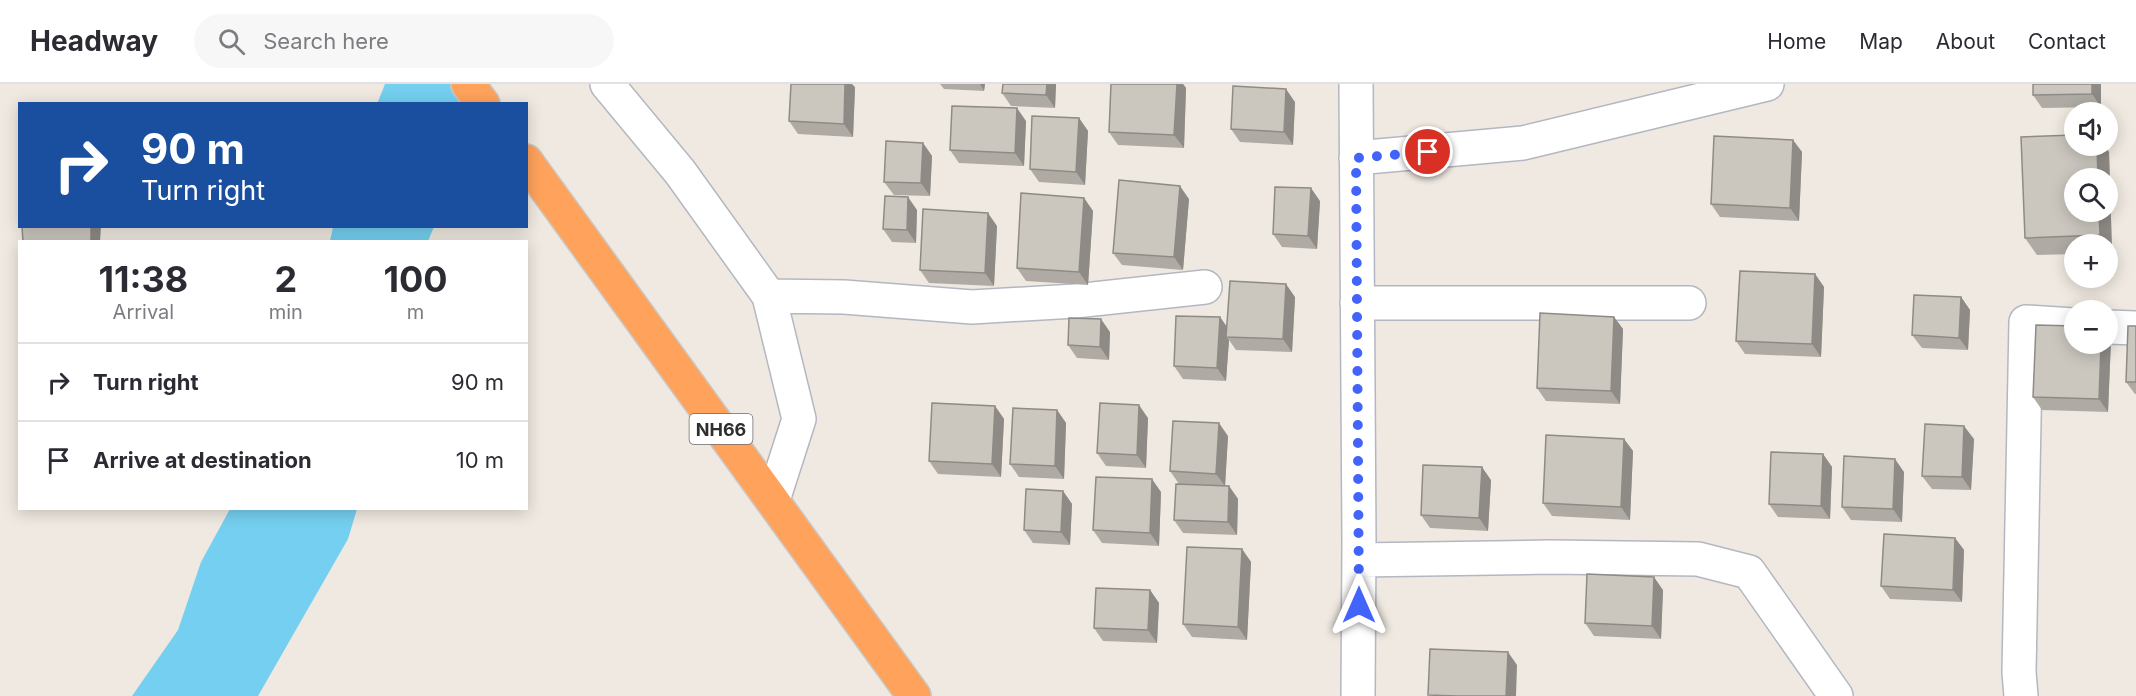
<!DOCTYPE html>
<html lang="en">
<head>
<meta charset="utf-8">
<style>
	:root { --surface:#fff; --page:#f7f7f7; --text:#2b2b33; --muted:#7c7c81; --line:#e1e1e2 }
	body { margin:0; font-family:Inter,sans-serif; background:var(--page); color:var(--text); height:100vh; display:flex; flex-direction:column; font-size:22px; white-space:nowrap }
	* { box-sizing:border-box; margin:0 }
	p { font-size:20px; color:var(--muted) }
	.icon { flex:none; width:33px; height:33px; fill:none; stroke:currentColor; stroke-width:2; stroke-linecap:round; stroke-linejoin:round }
	.map { position:relative; flex:1; overflow:hidden }
	.drawer { position:absolute; left:18px; top:156px; width:510px; height:270px; display:flex; flex-direction:column; background:var(--surface); border-radius:0px; box-shadow:0 3px 15px #0003 }
	.drawer>* { flex:none }
	.top-card { position:absolute; left:18px; top:18px; width:510px; height:126px; border-radius:0px; box-shadow:0 3px 15px #0003; background:#1a4fa0; color:#fff; overflow:hidden }
	.controls { position:absolute; left:2064px; top:18px; display:grid; gap:12px }
	.controls a { display:grid; place-items:center; width:54px; height:54px; border-radius:50%; background:var(--surface); box-shadow:0 3px 15px #0003; font-size:30px }
	.pin { position:absolute; display:grid; place-items:center; width:51px; height:51px; color:#fff; margin:-26px; border:3px solid #fff; border-radius:50%; box-shadow:0 2px 6px #0007 }
	.me { position:absolute; width:66px; margin:-33px; rotate:0deg; stroke-linejoin:round; filter:drop-shadow(0 0 4px #0008) }
	.turn { display:flex; align-items:center; gap:21px; height:126px; padding:0 24px; font-size:27px }
	.turn .icon { width:78px; height:78px; stroke-width:2.5 }
	.turn b { display:block; font-size:42px; line-height:51px }
	.eta { display:flex; justify-content:space-evenly; align-items:center; height:102px; text-align:center }
	.eta b { font-size:36px; font-weight:700; line-height:42px }
	ul { padding:0; list-style:none }
	li { display:flex; align-items:center; gap:18px; height:78px; padding:0 24px; border-top:2px solid var(--line) }
	li div { flex:1 }
	li b { display:block; font-size:22px }
	li em { font-style:normal }
	header { display:flex; align-items:center; gap:36px; box-sizing:border-box; height:84px; padding:0 30px; background:var(--surface); border-bottom:2px solid var(--line) }
	header strong { font-size:28px }
	nav { display:flex; gap:33px; margin-inline-start:auto; font-size:21px }
	.search { width:420px; height:54px; background:var(--page); display:flex; align-items:center; gap:15px; box-sizing:border-box; padding:0 21px; border-radius:33px; color:var(--muted); font-size:22px }
	.map>svg:first-child { display:block }
	.water { fill:#75cff0 }
	.lines { fill:none; stroke-linecap:round; stroke-linejoin:round }
	.minor-casing { stroke:#b4b7c1; stroke-width:36 }
	.highway-casing { stroke:#c9c9c9; stroke-width:36 }
	.minor { stroke:#fff; stroke-width:33 }
	.highway { stroke:#ffa35c; stroke-width:33 }
	.wall { fill:#afaba4 }
	.shaded-wall { fill:#8e8b86 }
	.building { fill:#cbc7bf; stroke:#8e8b86; stroke-width:1.5 }
	.route { stroke:#4264fb; stroke-width:10; stroke-dasharray:0 18 }
	.labels { text-anchor:middle; dominant-baseline:central; stroke-width:5; stroke-linejoin:round; paint-order:stroke }
	.shield { fill:#fff; stroke:#6d6d6d; stroke-width:1.5 }
	.shield-label { font-size:18px; font-weight:bold; fill:#2e2e2e }
</style>
</head>
<body>
<header>
<strong>Headway</strong>
<div class="search"><svg class="icon" aria-label="search" viewBox="0 0 24 24"><circle cx="10" cy="10" r="6"/><path d="M15 15l6 6"/></svg>Search here</div>
<nav><a>Home</a><a>Map</a><a>About</a><a>Contact</a></nav>
</header>
<div class="map">
<svg width="2136" height="612" viewBox="0 0 2136 612">
	<rect width="100%" height="100%" fill="#efe9e1"/>
	<!-- water -->
	<path class="water" d="M385,0H491L485,19L377,20Z
		M333,143V142L434,143L428,157H330Z
		M230,425H357L348,455L258,612H132L178,546L201,478Z"/>
	<g class="lines">
		<defs>
			<path id="minor" d="M607,0L680,88L769,212L799,335L773,416
				M1356,0L1359,457L1358,612
				M1356,74L1523,59L1767,0
				M769,212L844,213L972,223L1075,217L1205,203
				M1357,219H1689
				M2108,243L2136,244
				M1359,476L1551,473L1698,475L1749,488L1836,612
				M2021,612L2019,588L2026,238L2074,241"/>
			<path id="highway" d="M468,0L483,20
				M526,77L914,612"/>
		</defs>
		<!-- minor casing -->
		<use href="#minor" class="minor-casing"/>
		<!-- highway casing -->
		<use href="#highway" class="highway-casing"/>
		<!-- minor -->
		<use href="#minor" class="minor"/>
		<!-- highway -->
		<use href="#highway" class="highway"/>
	</g>
	<!-- wall -->
	<path class="wall" d="M940,0H985L984,7L944,5Z
		M1003,0H1056L1055,24L1011,22L1002,9Z
		M1111,0H1183L1186,4L1184,64L1118,61L1109,48Z
		M2033,0H2101V23L2042,24L2033,11Z
		M855,3L853,53L798,50L789,37Z
		M1295,18L1293,61L1240,58L1231,45Z
		M1079,34L1088,47L1085,101L1039,98L1030,85Z
		M1026,37L1024,82L959,79L950,66Z
		M1793,56L1802,68L1799,137L1720,133L1711,120Z
		M923,59L932,72L930,112L894,111L884,98Z
		M2074,62H2104L2109,68L2112,168L2108,169V160H2074V170L2037,171L2025,154Z
		M1084,114L1093,127L1088,201L1026,197L1017,184Z
		M1189,115L1183,186L1122,181L1113,169Z
		M1320,117L1317,165L1282,163L1273,150Z
		M917,126L916,159L892,158L883,145Z
		M997,142L994,202L929,199L920,186Z
		M1815,190L1824,203L1821,273L1745,270L1736,257Z
		M1295,213L1292,268L1236,266L1229,256L1226,297L1183,295L1174,282L1220,233L1227,243Z
		M1961,213L1970,226L1968,266L1922,264L1912,251Z
		M1614,233L1623,245L1620,320L1546,317L1537,304Z
		M2136,242V310H2135L2126,298Z
		M1110,248L1109,276L1077,274L1068,261Z
		M2108,251L2111,256L2108,328L2042,326L2033,313L2108,260Z
		M995,322L1004,335L1001,393L938,390L929,377Z
		M1057,326L1066,339L1064,395L1019,393L1010,380Z
		M1148,334L1146,384L1106,382L1097,369Z
		M1228,352L1225,402H1229L1238,415L1237,451L1183,449L1174,436L1179,400L1170,387Z
		M1624,355L1633,367L1630,436L1552,432L1543,419Z
		M1974,355L1971,406L1932,405L1922,392Z
		M1823,370L1832,383L1830,435L1778,433L1769,420Z
		M1904,388L1902,438L1851,436L1842,423Z
		M1491,396L1488,447L1430,444L1421,431Z
		M1063,407L1072,420L1070,461L1033,459L1024,446Z
		M1161,408L1159,462L1102,459L1093,446Z
		M1955,454L1964,466L1962,518L1890,515L1881,502Z
		M1242,465L1251,478L1247,556L1192,553L1183,540Z
		M1150,506L1159,519L1157,559L1103,557L1094,544Z
		M1663,506L1661,555L1594,552L1585,539Z"/>
	<!-- shaded-wall -->
	<path class="shaded-wall" d="M845,0H852L855,3L853,53L844,40Z
		M980,0H985L984,7Z
		M1047,0H1056L1055,24L1046,11Z
		M1177,0H1183L1186,4L1184,64L1174,51Z
		M2092,0H2101V23L2092,10Z
		M1286,5L1295,18L1293,61L1284,48Z
		M1017,24L1026,37L1024,82L1015,69Z
		M1079,34L1088,47L1085,101L1076,88Z
		M1793,56L1802,68L1799,137L1790,124Z
		M923,59L932,72L930,112L921,99Z
		M2097,62H2104L2109,68L2112,168L2108,162V160H2106L2100,151L2099,128H2108V94H2098Z
		M1180,102L1189,115L1183,186L1174,173Z
		M1311,104L1320,117L1317,165L1308,152Z
		M908,113L917,126L916,159L907,146Z
		M1084,114L1093,127L1088,201L1079,188Z
		M988,129L997,142L994,202L985,189Z
		M91,142H101L100,158H91Z
		M1815,190L1824,203L1821,273L1812,260Z
		M1286,200L1295,213L1292,268L1283,255Z
		M1961,213L1970,226L1968,266L1959,254Z
		M1220,233L1229,246L1226,253L1229,256L1226,297L1217,284Z
		M1614,233L1623,245L1620,320L1611,307Z
		M1101,235L1110,248L1109,276L1100,263Z
		M2108,251L2111,256L2108,328L2099,315L2101,260H2108Z
		M1139,321L1148,334L1146,384L1137,371Z
		M995,322L1004,335L1001,393L992,380Z
		M1057,326L1066,339L1064,395L1055,382Z
		M1219,339L1228,352L1225,402L1216,390Z
		M1964,342L1974,355L1971,406L1962,393Z
		M1624,355L1633,367L1630,436L1621,423Z
		M1823,370L1832,383L1830,435L1821,422Z
		M1895,375L1904,388L1902,438L1893,425Z
		M1482,383L1491,396L1488,447L1479,434Z
		M1152,395L1161,408L1159,462L1150,449Z
		M1229,402L1238,415L1237,451L1228,438Z
		M1063,407L1072,420L1070,461L1061,448Z
		M1955,454L1964,466L1962,518L1953,506Z
		M1242,465L1251,478L1247,556L1238,543Z
		M1654,493L1663,506L1661,555L1652,542Z
		M1150,506L1159,519L1157,559L1148,546Z
		M1508,568L1517,581L1516,612H1506Z"/>
	<!-- building -->
	<path class="building" d="M791,0H845L844,40L789,37Z
		M1003,0H1047L1046,11L1002,9Z
		M1111,0H1177L1174,51L1109,48Z
		M2033,0H2092V10L2033,11Z
		M1233,2L1286,5L1284,48L1231,45Z
		M952,22L1017,24L1015,69L950,66Z
		M1032,32L1079,34L1076,88L1030,85Z
		M2074,51V62H2097L2098,94H2074V128H2099L2100,151L2025,154L2021,53Z
		M1714,52L1793,56L1790,124L1711,120Z
		M886,57L923,59L921,99L884,98Z
		M1119,96L1180,102L1174,173L1113,169Z
		M1275,103L1311,104L1308,152L1273,150Z
		M1021,109L1084,114L1079,188L1017,184Z
		M885,112L908,113L907,146L883,145Z
		M923,125L988,129L985,189L920,186Z
		M22,142H91V158H23Z
		M1740,187L1815,190L1812,260L1736,257Z
		M1230,197L1286,200L1283,255L1226,253Z
		M1914,211L1961,213L1959,254L1912,251Z
		M1540,229L1614,233L1611,307L1537,304Z
		M1176,232L1220,233L1217,284L1174,282Z
		M1069,234L1101,235L1100,263L1068,261Z
		M2036,241L2074,242V260H2101L2099,315L2033,313Z
		M2128,242H2136V298H2126Z
		M932,319L995,322L992,380L929,377Z
		M1100,319L1139,321L1137,371L1097,369Z
		M1013,324L1057,326L1055,382L1010,380Z
		M1173,337L1219,339L1216,390L1170,387Z
		M1925,340L1964,342L1962,393L1922,392Z
		M1546,351L1624,355L1621,423L1543,419Z
		M1771,368L1823,370L1821,422L1769,420Z
		M1844,372L1895,375L1893,425L1842,423Z
		M1423,381L1482,383L1479,434L1421,431Z
		M1096,393L1152,395L1150,449L1093,446Z
		M1176,400L1229,402L1228,438L1174,436Z
		M1026,405L1063,407L1061,448L1024,446Z
		M1884,450L1955,454L1953,506L1881,502Z
		M1187,463L1242,465L1238,543L1183,540Z
		M1587,490L1654,493L1652,542L1585,539Z
		M1096,504L1150,506L1148,546L1094,544Z
		M1430,565L1508,568L1506,612H1457L1428,611Z"/>
	<g class="lines">
		<!-- route -->
		<path class="route" d="M1359,521L1356,74L1428,68"/>
	</g>
	<g class="labels">
		<!-- shield labels -->
		<rect class="shield" x="689.5" y="330" width="63" height="30" rx="4.5"/>
		<g class="shield-label">
			<text x="721" y="345">NH66</text>
		</g>
	</g>
</svg>
<div class="controls">
<a><svg class="icon" aria-label="sound" viewBox="0 0 24 24"><path d="M4 9h4l5-4v14l-5-4H4zM17 9q2 3 0 6"/></svg></a>
<a><svg class="icon" aria-label="search" viewBox="0 0 24 24"><circle cx="10" cy="10" r="6"/><path d="M15 15l6 6"/></svg></a>
<a>+</a>
<a>−</a>
</div>
<div class="pin" style="left:1428px;top:68px;background:#d93025"><svg class="icon" aria-label="arrive" viewBox="0 0 24 24"><path d="M6 21V4h12l-3 4 3 4H6"/></svg></div>
<svg class="me" style="left:1359px;top:521px" viewBox="-20 -20 40 40"><path d="M0-17L14 15 0 8-14 15z" fill="#4264fb" stroke="#fff" stroke-width="4"/></svg>
<div class="top-card">
<div class="turn"><svg class="icon" aria-label="right" viewBox="0 0 24 24"><path d="M7 20v-9h11M14 6l5 5-5 5"/></svg><div><b>90 m</b>Turn right</div></div>
</div>
<section class="drawer">
<div class="eta">
<div><b>11:38</b><p>Arrival</p></div>
<div><b>2</b><p>min</p></div>
<div><b>100</b><p>m</p></div>
</div>
<ul>
<li><svg class="icon" aria-label="right" viewBox="0 0 24 24"><path d="M7 20v-9h11M14 6l5 5-5 5"/></svg><div><b>Turn right</b></div><em>90 m</em></li>
<li><svg class="icon" aria-label="arrive" viewBox="0 0 24 24"><path d="M6 21V4h12l-3 4 3 4H6"/></svg><div><b>Arrive at destination</b></div><em>10 m</em></li>
</ul>
</section>
</div>
</body>
</html>
